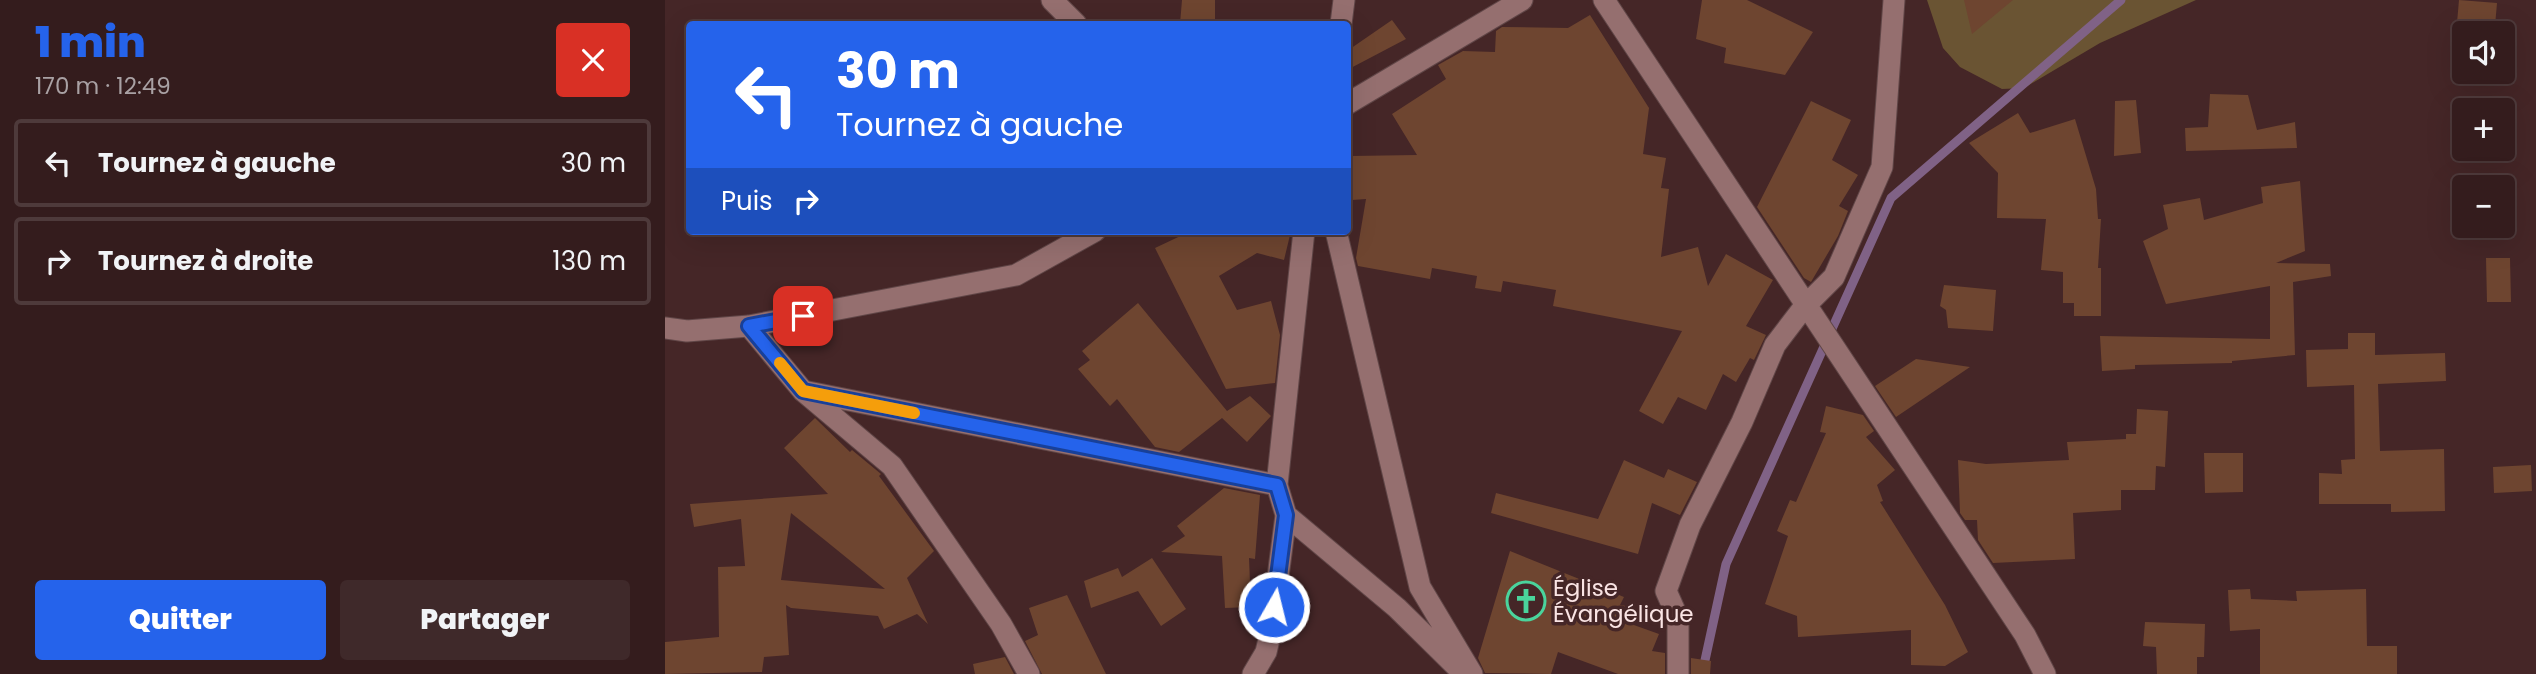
<!DOCTYPE html>
<html lang="fr">
<head>
<meta charset="utf-8">
<style>
	:root { --surface:#341c1d; --page:#3f292a; --text:#f1f3f6; --muted:#a9a1a4; --line:#4e3a3b; --accent:#2563eb }
	body { margin:0; font-family:Poppins,sans-serif; background:var(--page); color:var(--text); height:100vh; display:flex; flex-direction:column; font-size:26px; white-space:nowrap }
	* { box-sizing:border-box; margin:0 }
	p { font-size:23px; color:var(--muted) }
	.icon { flex:none; width:38px; height:38px; fill:none; stroke:currentColor; stroke-width:2; stroke-linecap:round; stroke-linejoin:round }
	.map { position:relative; flex:1; overflow:hidden }
	.drawer { display:flex; flex-direction:column; background:var(--surface); width:665px }
	.drawer>* { flex:none }
	.guide { position:absolute; left:21px; top:21px; width:665px; height:214px; border-radius:7px; box-shadow:0 7px 28px #0002,0 0 0 2px var(--line); background:#2563eb; color:#fff; overflow:hidden }
	.fabs { position:absolute; left:1787px; top:21px; display:grid; gap:14px }
	.fabs a { display:grid; place-items:center; width:63px; height:63px; border-radius:7px; background:var(--surface); box-shadow:0 7px 28px #0002,0 0 0 2px var(--line); font-size:35px }
	.pin { position:absolute; display:grid; place-items:center; width:60px; height:60px; color:#fff; margin:-30px; border-radius:14px; box-shadow:0 4px 10px #0006 }
	.me { position:absolute; width:77px; margin:-38px; rotate:8deg; stroke-linejoin:round; filter:drop-shadow(0 0 5px #0008) }
	.turn { display:flex; align-items:center; gap:24px; height:147px; padding:0 35px; font-size:32px }
	.turn .icon { width:91px; height:91px; stroke-width:2.5 }
	.turn b { display:block; font-size:49px; line-height:60px }
	.then { display:flex; align-items:center; height:66px; padding:0 35px; background:#0003; gap:14px; font-size:26px }
	.round { display:grid; place-items:center; flex:none; width:74px; height:74px; border-radius:7px; background:var(--page) }
	.summary { display:flex; align-items:center; justify-content:space-between; height:119px; padding:0 35px }
	h1 { font-size:42px; font-weight:800; line-height:52px; color:var(--accent) }
	.cta { display:flex; gap:14px; margin-top:auto; padding:14px 35px }
	.cta a { flex:1; height:80px; border-radius:7px; background:var(--accent); color:#fff; font-size:28px; font-weight:800; line-height:80px; text-align:center }
	.cta a+a { background:var(--page); color:var(--text) }
	ul { padding:0; list-style:none }
	li { display:flex; align-items:center; gap:21px; height:88px; margin:0 14px 10px; padding:0 21px; border:4px solid var(--line); border-radius:7px }
	li div { flex:1 }
	li b { display:block; font-size:26px }
	li em { font-style:normal }
	main { display:flex; flex:1; min-height:0 }
	.map>svg:first-child { display:block }
	.green { fill:#6a5433 }
	.lines { fill:none; stroke-linecap:round; stroke-linejoin:round }
	.stream { stroke:#806286; stroke-width:9 }
	.building { fill:#6e4530; fill-rule:evenodd }
	.minor-casing { stroke:#604647; stroke-width:23 }
	.minor { stroke:#956f6f; stroke-width:21 }
	.route-casing { stroke:#184099; stroke-width:18 }
	.route { stroke:#2563eb; stroke-width:12 }
	.slow { stroke:#f59e0b; stroke-width:12 }
	.labels { text-anchor:middle; dominant-baseline:central; stroke-width:7; stroke-linejoin:round; paint-order:stroke }
	.poi-label { font-size:23px; fill:#fae4e4; stroke:#452627; text-anchor:start }
</style>
</head>
<body>
<main>
<section class="drawer">
<div class="summary"><div><h1>1 min</h1><p>170 m · 12:49</p></div><a class="round" style="background:#d93025;color:#fff"><svg class="icon" aria-label="close" viewBox="0 0 24 24"><path d="M6 6l12 12M18 6L6 18"/></svg></a></div>
<ul>
<li><svg class="icon" aria-label="left" viewBox="0 0 24 24"><path d="M17 20v-9H6M10 6l-5 5 5 5"/></svg><div><b>Tournez à gauche</b></div><em>30 m</em></li>
<li><svg class="icon" aria-label="right" viewBox="0 0 24 24"><path d="M7 20v-9h11M14 6l5 5-5 5"/></svg><div><b>Tournez à droite</b></div><em>130 m</em></li>
</ul>
<div class="cta"><a>Quitter</a><a>Partager</a></div>
</section>
<div class="map">
<svg width="1871" height="674" viewBox="0 0 1871 674">
	<rect width="100%" height="100%" fill="#452627"/>
	<!-- green -->
	<path class="green" d="M1262,0H1531L1435,43L1359,88L1337,89L1295,67L1278,48Z"/>
	<g class="lines">
		<!-- stream -->
		<path class="stream" d="M1037,674L1061,564L1226,198L1456,0"/>
	</g>
	<!-- building -->
	<path class="building" d="M517,0H550V24H515Z
		M1037,0H1082L1148,32L1120,75L1059,63L1061,48L1031,39Z
		M1299,0H1348L1307,34Z
		M1794,0L1832,3L1830,26L1792,23Z
		M925,15L984,108L978,154L1001,158L996,188L1004,189L996,257L1033,247L1043,286L1061,254L1108,280L1081,326L1101,335L1089,360L1085,358L1071,382L1058,374L1041,410L1013,397L998,424L974,411L1017,331L888,306L891,290L838,281L836,292L810,288L812,276L767,268L765,279L693,266L691,258L701,199L687,200L686,156L752,155L727,114L781,79L773,65L798,51L830,52L831,31L837,27L903,28Z
		M727,20L741,39L682,70V51Z
		M1545,94L1583,95L1592,130L1630,122L1632,148L1521,151L1520,128L1543,127Z
		M1471,100L1476,153L1449,156L1450,101Z
		M1146,101L1186,120L1167,160L1193,175L1174,206L1183,211L1173,236L1146,282L1139,278L1092,207Z
		M1353,113L1365,133L1410,119L1431,189L1433,219H1436L1433,268H1436V316H1409V303H1398V272L1376,270L1381,219L1332,218L1333,173L1304,143Z
		M1635,181L1640,251L1611,263L1665,264L1666,276L1628,282L1630,355L1567,361V363L1470,365V369L1437,371L1435,336L1605,339V286L1501,304L1478,241L1503,229L1498,205L1535,198L1539,220L1598,203L1596,187Z
		M526,231H626L619,260L592,253L554,276L572,310L606,301L615,335L610,383L561,389L490,248Z
		M1821,258H1845L1846,302H1822Z
		M1279,285L1331,290L1328,331L1283,328L1281,310L1275,306Z
		M473,303L562,411L585,396L606,416L582,442L557,418L514,452L490,447L452,399L445,406L413,369L425,360L417,351Z
		M1683,333H1710V355L1780,353L1781,381L1713,384L1715,451L1779,449L1780,511L1726,512V504H1654V473L1677,474L1676,460L1690,459L1689,385L1642,387L1641,350L1683,349Z
		M1251,359L1305,367L1231,417L1210,386Z
		M1161,406L1198,415L1209,431L1201,437L1230,470L1212,485L1218,501L1215,502L1280,605L1303,652L1280,666L1246,665V630L1133,637L1132,616L1100,604L1123,536L1112,531L1125,500L1131,502L1161,433L1155,432Z
		M1472,409L1503,411L1500,467L1491,466L1490,490H1456V510L1408,513L1410,559L1328,563L1313,540L1312,520H1300L1295,513L1293,460L1321,464L1404,460L1402,442L1461,439V434H1471Z
		M150,418L185,452L187,450L216,474L214,476L269,551L242,578L263,624L252,614L219,629L213,616L126,608L121,605L124,655L99,657L97,672L0,674V642L54,637L53,567L80,566L76,519L29,527L25,504L163,494L119,448ZM126,513L161,541L220,589L116,580Z
		M1539,453H1578V492L1540,493Z
		M959,460L999,478L1003,469L1032,482L1015,515L987,503L973,554L826,513L831,493L933,519Z
		M1866,465L1867,491L1829,493L1828,467Z
		M559,488L595,495L590,559L584,558L586,607L560,608L557,556L496,552L520,536L512,526Z
		M845,551L959,597L955,605L969,607L966,624L994,634L987,651L1000,653V674H953L893,652L886,674L820,673L813,658Z
		M487,558L521,609L496,626L473,591L426,608L419,581L453,568L457,577Z
		M1585,589L1586,599L1632,601L1631,591L1701,589L1702,646H1732V674H1595V629L1565,631L1563,590Z
		M402,595L441,674H377L360,641L373,635L364,608Z
		M1480,622L1540,624L1539,657H1532V674H1492L1491,647L1478,646Z
		M340,657L349,674H310L308,664Z
		M1026,658L1046,661L1045,674H1026Z"/>
	<g class="lines">
		<defs>
			<path id="minor" d="M387,0L411,24
				M939,0L1360,635L1380,674
				M676,24L679,0
				M682,104L857,0
				M671,231L755,587L807,674
				M84,326L138,391L227,466L336,624L364,674
				M0,328L22,331L84,326L351,275L430,231
				M138,391L612,485
				M621,515L732,608L797,672
				M588,674L601,652L606,631L621,515L612,485L639,231
				M1013,674V618L1001,591L1025,525L1077,422L1110,345L1139,307L1169,277L1217,167L1229,0"/>
		</defs>
		<!-- minor casing -->
		<use href="#minor" class="minor-casing"/>
		<!-- minor -->
		<use href="#minor" class="minor"/>
	</g>
	<g class="lines">
		<defs>
			<path id="route" d="M138,316L84,326L138,391L612,485L621,515L609,607"/>
		</defs>
		<!-- route casing -->
		<use href="#route" class="route-casing"/>
		<!-- route -->
		<use href="#route" class="route"/>
		<!-- slow -->
		<path class="slow" d="M115,363L138,391L249,413"/>
	</g>
	<!-- icons -->
	<defs>
		<symbol id="church-ring" viewBox="-11 -11 22 22"><circle r="9.5" fill="#452627" stroke="#4ad49c" stroke-width="1.5"/><path d="M-1.2-6h2.4v3.5h3.3v2.4h-3.3V6h-2.4V-.1h-3.3v-2.4h3.3Z" fill="#4ad49c"/></symbol>
	</defs>
	<g fill-rule="evenodd">
		<use href="#church-ring" x="839" y="579" width="44" height="44"/>
	</g>
	<g class="labels">
		<!-- poi labels -->
		<g class="poi-label">
			<text x="888" y="588">Église<tspan x="888" dy="26">Évangélique</tspan></text>
		</g>
	</g>
</svg>
<div class="fabs">
<a><svg class="icon" aria-label="sound" viewBox="0 0 24 24"><path d="M4 9h4l5-4v14l-5-4H4zM17 9q2 3 0 6"/></svg></a>
<a>+</a>
<a>−</a>
</div>
<div class="pin" style="left:138px;top:316px;background:#d93025"><svg class="icon" aria-label="arrive" viewBox="0 0 24 24"><path d="M6 21V4h12l-3 4 3 4H6"/></svg></div>
<svg class="me" style="left:609px;top:607px" viewBox="-20 -20 40 40"><circle r="17" fill="#2563eb" stroke="#fff" stroke-width="3"/><path d="M0-11L8 9 0 5-8 9z" fill="#fff"/></svg>
<div class="guide">
<div class="turn"><svg class="icon" aria-label="left" viewBox="0 0 24 24"><path d="M17 20v-9H6M10 6l-5 5 5 5"/></svg><div><b>30 m</b>Tournez à gauche</div></div>
<div class="then">Puis<svg class="icon" aria-label="right" viewBox="0 0 24 24"><path d="M7 20v-9h11M14 6l5 5-5 5"/></svg></div>
</div>
</div>
</main>
</body>
</html>
